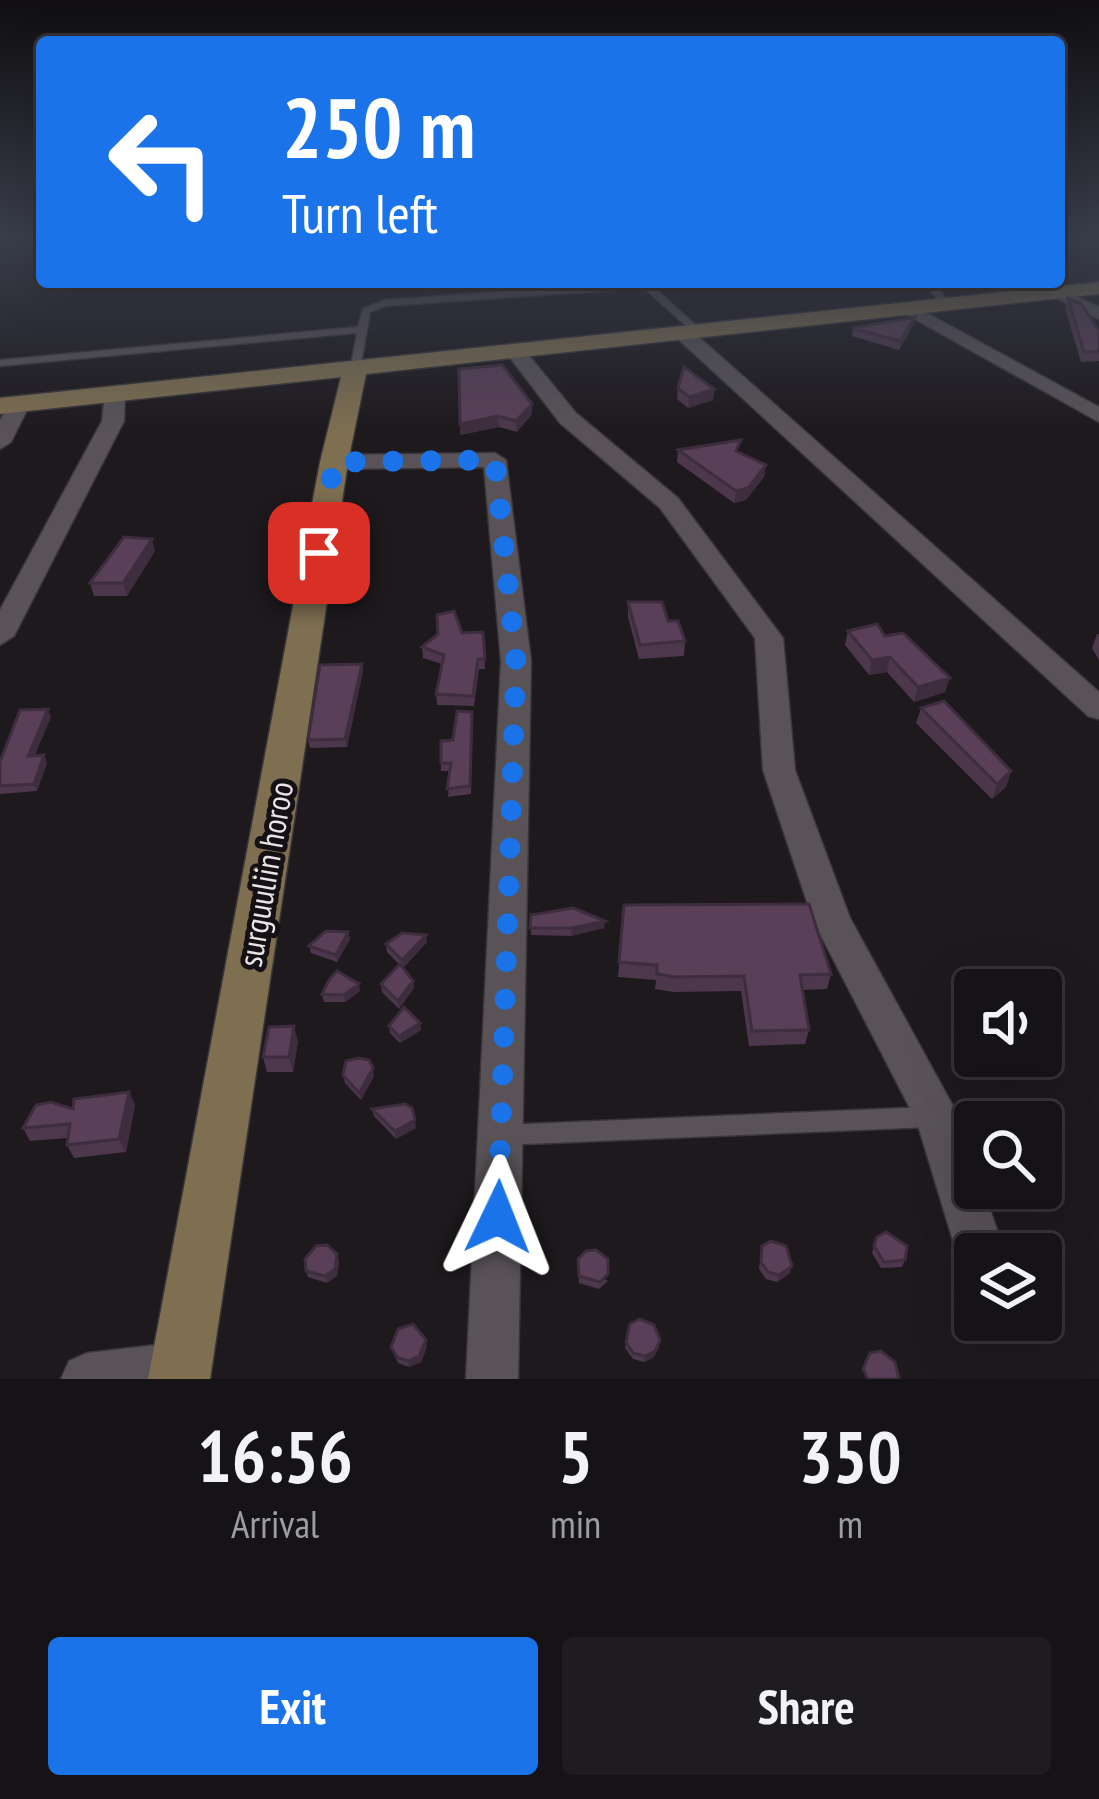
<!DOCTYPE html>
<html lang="en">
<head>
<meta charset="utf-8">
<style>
	:root { --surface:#161316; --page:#1f1c1f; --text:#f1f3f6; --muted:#9e9ea1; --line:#353235; --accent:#1a73e8 }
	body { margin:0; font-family:"PT Sans Narrow",sans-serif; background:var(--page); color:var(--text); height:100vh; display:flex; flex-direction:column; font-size:45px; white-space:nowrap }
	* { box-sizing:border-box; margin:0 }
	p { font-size:39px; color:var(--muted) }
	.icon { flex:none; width:66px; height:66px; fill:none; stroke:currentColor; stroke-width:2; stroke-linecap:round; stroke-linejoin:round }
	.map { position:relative; height:1379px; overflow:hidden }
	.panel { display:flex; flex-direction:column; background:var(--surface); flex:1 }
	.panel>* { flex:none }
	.banner { position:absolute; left:36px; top:36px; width:1029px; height:252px; border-radius:12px; box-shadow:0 12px 48px #0002,0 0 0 3px var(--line); background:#1a73e8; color:#fff; overflow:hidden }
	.fabs { position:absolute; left:954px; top:969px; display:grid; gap:24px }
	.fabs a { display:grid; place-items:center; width:108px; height:108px; border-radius:12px; background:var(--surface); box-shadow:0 12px 48px #0002,0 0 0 3px var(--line); font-size:60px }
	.pin { position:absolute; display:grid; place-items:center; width:102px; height:102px; color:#fff; margin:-51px; border-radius:24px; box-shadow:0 6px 18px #0006 }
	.me { position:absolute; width:132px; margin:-66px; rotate:2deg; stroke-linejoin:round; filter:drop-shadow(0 0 9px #0008) }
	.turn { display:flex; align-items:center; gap:42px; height:252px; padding:0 48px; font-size:54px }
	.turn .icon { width:156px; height:156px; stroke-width:2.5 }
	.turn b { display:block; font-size:84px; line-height:102px }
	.eta { display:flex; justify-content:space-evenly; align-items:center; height:204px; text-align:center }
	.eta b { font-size:72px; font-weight:800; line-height:84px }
	.primary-button { display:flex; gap:24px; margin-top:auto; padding:24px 48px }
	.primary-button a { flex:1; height:138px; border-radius:12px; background:var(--accent); color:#fff; font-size:48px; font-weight:800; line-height:138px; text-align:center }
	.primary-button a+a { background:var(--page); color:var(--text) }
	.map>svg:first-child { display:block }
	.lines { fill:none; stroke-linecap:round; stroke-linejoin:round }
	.lane-casing { stroke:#393639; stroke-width:3 }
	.street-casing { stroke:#393639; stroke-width:3 }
	.secondary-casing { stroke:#393639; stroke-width:3 }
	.lane { fill:#595358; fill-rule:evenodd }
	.street { fill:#595358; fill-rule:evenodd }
	.secondary { fill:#7e6f51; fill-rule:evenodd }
	.wall { fill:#4d374c }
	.shaded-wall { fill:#3e2d3e }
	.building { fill:#594058; stroke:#3e2d3e; stroke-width:3 }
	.route { stroke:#1a73e8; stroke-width:21; stroke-dasharray:0 37.8 }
	.labels { text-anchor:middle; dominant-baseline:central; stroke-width:10; stroke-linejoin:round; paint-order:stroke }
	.street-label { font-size:33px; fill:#e8e4e7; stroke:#141014 }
</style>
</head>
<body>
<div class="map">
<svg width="1099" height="1379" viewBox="0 0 1099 1379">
	<rect width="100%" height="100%" fill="#1d191d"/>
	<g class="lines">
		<defs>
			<path id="lane" d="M639,282H648L702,331V335H696L644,288L386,306L370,312L360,370L355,373L350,370L357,333L0,366V360L358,327L363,309L384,300Z
				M924,282H933L952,306L950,308H944Z
				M930,1107L938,1110L941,1117L938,1124L930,1127L505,1145L497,1142L494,1135L497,1128L505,1125Z"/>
			<path id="street" d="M1061,289L1099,307V319L1055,298V290Z
				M910,304L1099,407V422L904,313L901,309Z
				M678,331H692L1099,692V719L1088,716L678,339Z
				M508,347H522L576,413L678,498L783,638L795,770L850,918L959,1117L975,1166V1188H983L1005,1254H975V1275L964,1271L957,1254L917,1122L813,920L763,770L755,638L660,508L560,423L508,355Z
				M115,387L125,393L124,421L14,636L0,645V610L102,421L105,393Z
				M12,400L30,404L11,442L0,449V420Z
				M495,453L506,460L531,661L518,1379H466L501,661L484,467L334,469L323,462L334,455Z
				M182,1342L200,1350L208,1368L203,1379H61L69,1361L87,1353Z"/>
			<path id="secondary" d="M1099,282V294L366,374L348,462L210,1379H148L320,462L341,377L0,414V398Z"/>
		</defs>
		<!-- lane casing -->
		<use href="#lane" class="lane-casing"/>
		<!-- street casing -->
		<use href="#street" class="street-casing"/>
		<!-- secondary casing -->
		<use href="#secondary" class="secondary-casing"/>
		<!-- lane -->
		<use href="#lane" class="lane"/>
		<!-- street -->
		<use href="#street" class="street"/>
		<!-- secondary -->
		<use href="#secondary" class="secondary"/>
	</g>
	<!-- wall -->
	<path class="wall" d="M1068,298L1099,332V361L1081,362L1065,308Z
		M915,317L913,325L899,350L852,336L853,328Z
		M459,369L532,404V414L517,432L499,427L460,435Z
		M678,388L714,389L713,400L688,408L677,399Z
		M678,450L739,452L766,465L764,477L746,500L734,503L677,462Z
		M155,551L127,596H94L90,583Z
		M628,602L668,621L685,641L684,656L639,659L628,617Z
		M848,631L885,636L945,692L914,702L887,672L869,675L845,645Z
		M483,632L485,669H479L474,706L437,705L436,694L442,664L423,658L422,647L462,633Z
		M1097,634H1099V660L1092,648Z
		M362,664L363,671L347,747L310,748L308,740Z
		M921,708L1011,771L1006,787L992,799L916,723Z
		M472,712L471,794L448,797L450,771H441V741L453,740Z
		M51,717L34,756L44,755L47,763L37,791L0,794V762Z
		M624,905L831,974L827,989L802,990L809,1030L805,1044L749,1046L741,991L673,992L655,989L656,980L618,977Z
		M531,915L604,928L571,936L531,935Z
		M348,932L350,939L337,962L311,953L309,946Z
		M427,942L403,968L413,981L414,988L399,1009L382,992L381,984L400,965L387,952L386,944Z
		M360,991L345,1002H324L322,994Z
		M389,1026L421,1030L400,1043L390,1033Z
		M298,1041L293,1072H267L263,1057Z
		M343,1075L374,1076L361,1100L345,1083Z
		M129,1092L135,1105L126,1152L74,1158L67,1145L68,1138L30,1141L23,1128L73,1109Z
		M372,1109L416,1128L396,1139L374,1116Z
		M877,1237L905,1260L902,1267L881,1268L872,1253Z
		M762,1246L790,1273L777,1282L766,1279L759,1269Z
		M339,1261L337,1276L327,1283L308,1277L306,1271Z
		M578,1266L608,1281L599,1289L579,1283Z
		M630,1324L659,1347L654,1357L644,1362L633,1359L625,1348Z
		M427,1346L421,1362L409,1367L398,1363L391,1347Z"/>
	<!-- shaded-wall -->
	<path class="shaded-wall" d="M915,317L913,325L899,350L900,341Z
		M714,389L713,400L688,408L689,397Z
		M532,404V414L517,432L516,421Z
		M498,416L499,427L460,435V424Z
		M766,465L764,477L746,500L734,503L736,491Z
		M152,539L155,551L127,596L123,583Z
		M890,657L887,672L869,675L872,660Z
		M362,664L363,671L347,747L345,739Z
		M950,678L945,692L914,702L918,687Z
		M48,709L51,717L31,764L28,756Z
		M44,755L47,763L37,791L34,784Z
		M1011,771L1006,787L992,799L997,784Z
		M605,921L604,928L571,936L572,928Z
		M348,932L350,939L337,962L336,955Z
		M426,935L427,942L403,968L402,960Z
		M413,981L414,988L399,1009L398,1001Z
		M359,984L360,991L345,1002L344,995Z
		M420,1023L421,1030L400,1043L399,1036Z
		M294,1026L298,1041L293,1072L289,1057Z
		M373,1068L374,1076L361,1100L359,1093Z
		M129,1092L135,1105L126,1152L119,1139Z
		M415,1120L416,1128L396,1139L395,1131Z
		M337,1254L339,1261L337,1276L327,1283L325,1276Z
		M792,1266L790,1273L777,1282L779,1275Z
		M426,1340L427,1346L421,1362L409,1367L408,1361Z
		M660,1340L654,1357L644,1362L645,1356Z"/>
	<!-- building -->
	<path class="building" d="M1068,298L1082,305L1099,332V351L1084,352Z
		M915,317L900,341L853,328Z
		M502,365L532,404L516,421L498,416L460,424L459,369Z
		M684,367L714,389L689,397L678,388Z
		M741,440L736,451L766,465L748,488L736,491L678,450Z
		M124,537L152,539L123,583H90Z
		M628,602H662L668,621H678L685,641L640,645Z
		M454,611L462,633L483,632L485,659H478L473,696L436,694L444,655L422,647L438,634L437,615Z
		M877,624L885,636L903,633L950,678L918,687L890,657L872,660L848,631Z
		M362,664L345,739L308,740L320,665Z
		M944,701L1011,771L997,784L921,708Z
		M48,709L28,756L44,755L34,784L0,786V762L20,710Z
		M457,711L472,712L470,786L447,789L451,763H441V741L453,740Z
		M809,904L831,974L800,975L809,1030L752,1031L744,976L675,977L657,974V965L619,962L624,905Z
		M573,908L605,921L572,928H530L531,915Z
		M326,931L348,932L336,955L309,946Z
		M402,933L426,935L402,960L386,944Z
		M400,964L413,981L398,1001L381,984Z
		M337,971L359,984L344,995L322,994L329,980Z
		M404,1007L420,1023L399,1036L389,1026Z
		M294,1026L289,1057H263L269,1027Z
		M359,1058L369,1060L373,1068L359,1093L343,1075L346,1061Z
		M129,1092L119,1139L67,1145L70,1124L23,1128L36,1105L51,1102L73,1109L74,1099Z
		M405,1104L412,1108L415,1120L395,1131L372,1109Z
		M886,1232L907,1246L905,1260L884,1262L874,1246L877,1237Z
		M771,1241L786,1246L792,1266L779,1275L768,1272L761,1262L762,1246Z
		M327,1245L337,1254L335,1269L325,1276L306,1271L305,1259L316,1246Z
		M596,1250L608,1259V1274L600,1282L579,1276L578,1259L586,1251Z
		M640,1319L654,1325L660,1340L655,1351L645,1356L633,1353L626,1342L630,1324Z
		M413,1324L426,1340L419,1356L408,1361L397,1357L391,1347L398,1329Z
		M881,1351L895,1362L899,1379H868L863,1369L870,1353Z"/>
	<!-- sky -->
	<linearGradient id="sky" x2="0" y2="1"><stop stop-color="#100e10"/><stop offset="0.55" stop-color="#3a3e4c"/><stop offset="1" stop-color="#3a3e4c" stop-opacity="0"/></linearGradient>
	<rect width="1099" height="432" fill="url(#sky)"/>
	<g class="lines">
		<!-- route -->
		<path class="route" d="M319,553L334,462L495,460L516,661L498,1217"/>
	</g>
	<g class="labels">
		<!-- street labels -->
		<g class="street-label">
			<text transform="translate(265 874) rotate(-80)">surguuliin horoo</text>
		</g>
	</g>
</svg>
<div class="fabs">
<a><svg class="icon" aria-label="sound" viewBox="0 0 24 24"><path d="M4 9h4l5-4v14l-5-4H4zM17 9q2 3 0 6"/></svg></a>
<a><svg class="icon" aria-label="search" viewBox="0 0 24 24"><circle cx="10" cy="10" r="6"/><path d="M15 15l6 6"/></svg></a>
<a><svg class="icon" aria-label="layers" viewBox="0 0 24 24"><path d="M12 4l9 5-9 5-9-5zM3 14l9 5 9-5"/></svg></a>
</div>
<div class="pin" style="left:319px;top:553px;background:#d93025"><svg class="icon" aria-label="arrive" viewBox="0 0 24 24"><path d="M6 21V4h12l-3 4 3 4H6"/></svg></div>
<svg class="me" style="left:498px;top:1217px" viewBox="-20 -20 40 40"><path d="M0-17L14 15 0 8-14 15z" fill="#1a73e8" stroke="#fff" stroke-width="4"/></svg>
<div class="banner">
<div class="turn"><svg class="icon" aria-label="left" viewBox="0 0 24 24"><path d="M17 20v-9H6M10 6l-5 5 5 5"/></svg><div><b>250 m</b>Turn left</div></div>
</div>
</div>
<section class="panel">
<div class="eta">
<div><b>16:56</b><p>Arrival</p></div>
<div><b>5</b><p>min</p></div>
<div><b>350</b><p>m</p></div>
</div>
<div class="primary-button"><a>Exit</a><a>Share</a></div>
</section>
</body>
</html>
